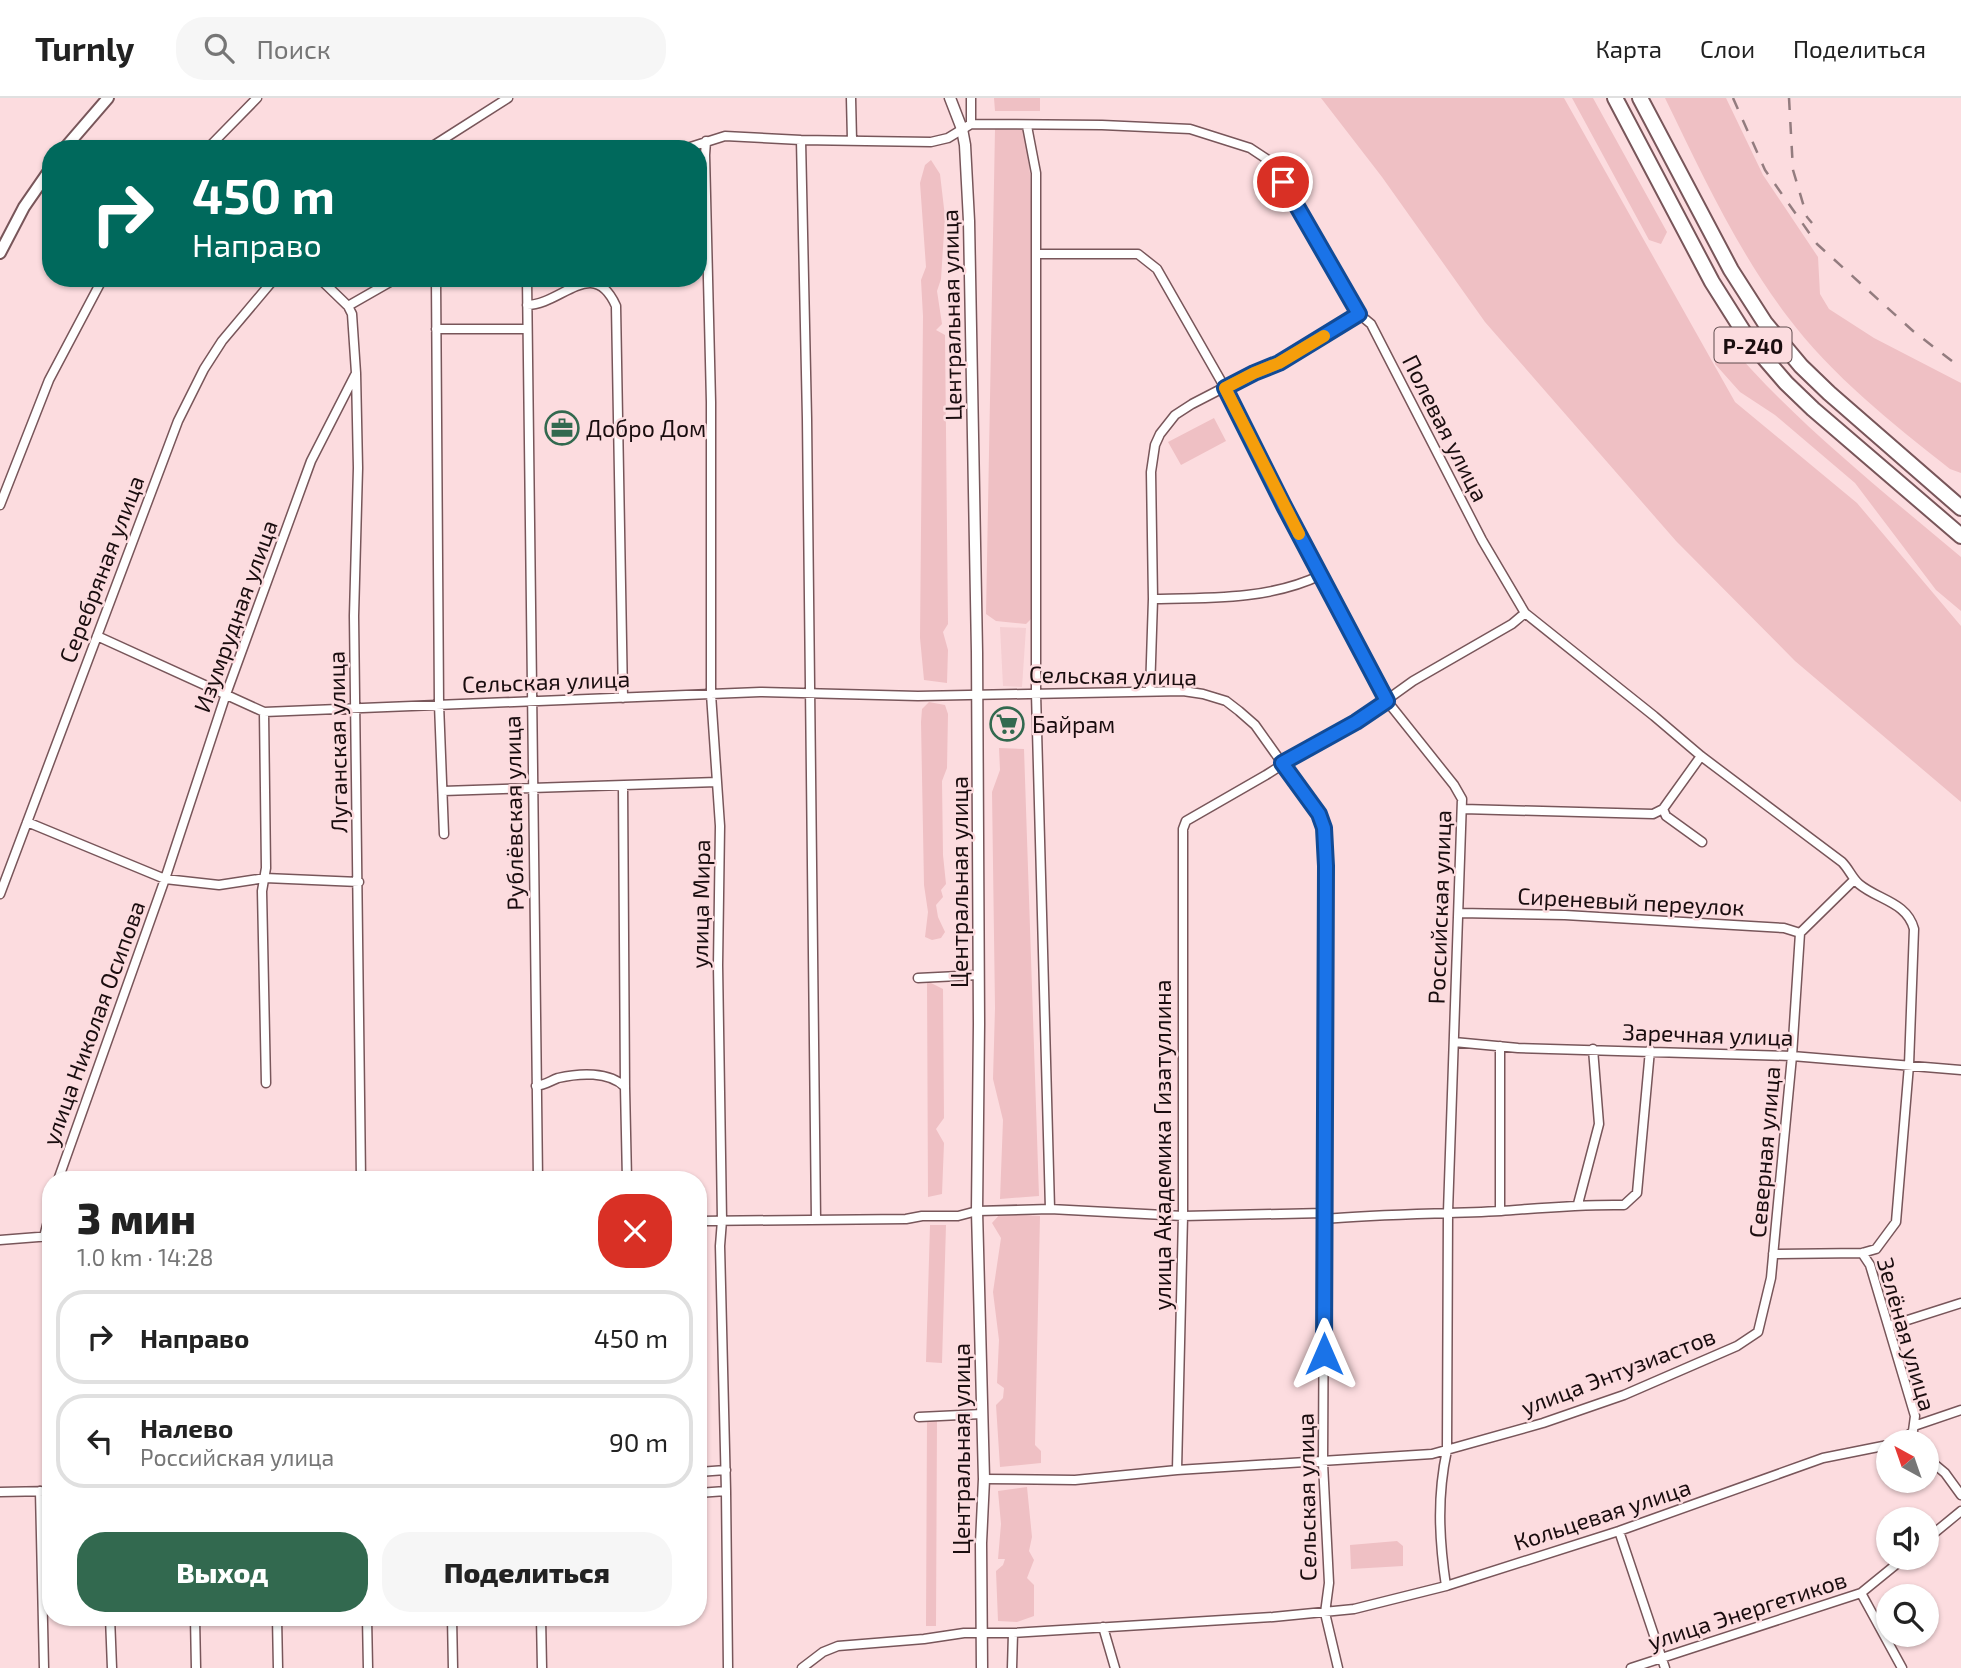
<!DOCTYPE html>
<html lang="ru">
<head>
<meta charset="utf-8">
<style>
	:root { --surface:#fff; --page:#f6f6f6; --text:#222; --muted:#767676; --line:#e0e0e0; --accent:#32694f }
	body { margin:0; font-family:"Exo 2",sans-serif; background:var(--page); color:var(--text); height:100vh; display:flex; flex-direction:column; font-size:26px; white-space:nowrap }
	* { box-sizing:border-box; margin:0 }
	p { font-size:23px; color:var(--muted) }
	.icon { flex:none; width:38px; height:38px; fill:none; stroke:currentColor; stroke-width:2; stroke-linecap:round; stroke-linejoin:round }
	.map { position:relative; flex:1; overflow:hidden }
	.side { position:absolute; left:42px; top:1073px; width:665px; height:455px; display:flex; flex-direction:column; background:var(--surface); border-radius:28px; box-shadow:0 2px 5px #0004 }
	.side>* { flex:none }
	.top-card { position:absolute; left:42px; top:42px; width:665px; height:147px; border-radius:28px; box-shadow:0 2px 5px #0004; background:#00695c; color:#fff; overflow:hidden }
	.needle { width:46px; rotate:320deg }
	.controls { position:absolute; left:1876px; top:1332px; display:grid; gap:14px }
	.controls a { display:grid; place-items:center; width:63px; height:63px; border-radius:50%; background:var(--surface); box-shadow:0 2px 5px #0004; font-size:35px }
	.pin { position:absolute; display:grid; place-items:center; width:60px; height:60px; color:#fff; margin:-30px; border:4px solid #fff; border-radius:50%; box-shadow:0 2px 7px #0007 }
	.me { position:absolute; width:77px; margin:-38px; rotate:0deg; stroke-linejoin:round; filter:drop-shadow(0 0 5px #0008) }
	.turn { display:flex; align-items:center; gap:24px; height:147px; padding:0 35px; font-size:32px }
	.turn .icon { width:91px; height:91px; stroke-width:2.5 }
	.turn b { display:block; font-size:49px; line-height:60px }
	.round { display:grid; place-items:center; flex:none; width:74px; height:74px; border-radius:28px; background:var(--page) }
	.summary { display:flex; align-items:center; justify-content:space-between; height:119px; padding:0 35px }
	h1 { font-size:42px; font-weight:800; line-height:52px }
	.cta { display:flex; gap:14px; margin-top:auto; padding:14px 35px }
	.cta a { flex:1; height:80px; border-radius:28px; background:var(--accent); color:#fff; font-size:28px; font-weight:800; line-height:80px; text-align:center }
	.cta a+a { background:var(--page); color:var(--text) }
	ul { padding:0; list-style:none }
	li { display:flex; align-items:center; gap:21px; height:94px; margin:0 14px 10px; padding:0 21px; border:4px solid var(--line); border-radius:28px }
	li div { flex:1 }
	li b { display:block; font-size:26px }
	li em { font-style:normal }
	header { display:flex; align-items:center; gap:42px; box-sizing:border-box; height:98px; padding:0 35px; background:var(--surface); border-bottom:2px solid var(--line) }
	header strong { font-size:33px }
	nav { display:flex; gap:38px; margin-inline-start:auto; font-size:24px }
	.search { width:490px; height:63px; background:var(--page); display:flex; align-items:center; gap:18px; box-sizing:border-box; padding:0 24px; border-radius:28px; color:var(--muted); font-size:26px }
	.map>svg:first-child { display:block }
	.built { fill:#f5ced2 }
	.green { fill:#efc0c4 }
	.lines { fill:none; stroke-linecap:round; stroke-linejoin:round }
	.minor-casing { stroke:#78565a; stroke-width:11 }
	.tertiary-casing { stroke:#78565a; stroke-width:13 }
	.secondary-casing { stroke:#78565a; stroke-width:14 }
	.trunk-casing { stroke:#78565a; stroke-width:18 }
	.minor { stroke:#fff; stroke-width:8 }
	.tertiary { stroke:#fff; stroke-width:10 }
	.secondary { stroke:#fff; stroke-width:10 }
	.trunk { stroke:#fff; stroke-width:14 }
	.rail { stroke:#937c7f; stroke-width:2.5; stroke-dasharray:12 12; stroke-linecap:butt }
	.route-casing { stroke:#114b97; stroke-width:18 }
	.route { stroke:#1a73e8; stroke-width:12 }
	.slow { stroke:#f59e0b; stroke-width:12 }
	.labels { text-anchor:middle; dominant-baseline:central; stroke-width:5; stroke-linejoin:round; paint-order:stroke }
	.shield { fill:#fcdcdf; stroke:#5e4b4d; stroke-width:2 }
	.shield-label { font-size:21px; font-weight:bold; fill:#1a0d0f }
	.street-label { font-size:23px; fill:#1a0d0f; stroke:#fcdcdf }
	.poi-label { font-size:23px; fill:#1a0d0f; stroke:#fcdcdf; text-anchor:start }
</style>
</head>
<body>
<header>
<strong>Turnly</strong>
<div class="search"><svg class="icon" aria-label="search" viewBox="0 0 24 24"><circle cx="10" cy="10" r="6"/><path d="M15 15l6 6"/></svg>Поиск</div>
<nav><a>Карта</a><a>Слои</a><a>Поделиться</a></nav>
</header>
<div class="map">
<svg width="1961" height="1570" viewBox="0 0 1961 1570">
	<rect width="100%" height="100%" fill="#fcdcdf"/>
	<!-- built -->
	<path class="built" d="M1000,529L1026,530L1022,589L1003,588Z"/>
	<!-- green -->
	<path class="green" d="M994,0H1040V13H995Z
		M1321,0H1564L1735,304L1857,405L1961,528V704L1795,563L1676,443L1485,224L1382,79Z
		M1572,0H1593L1667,134L1661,146L1649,142Z
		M1665,0H1726L1763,77L1818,159L1820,196L1829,211L1874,240L1961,285V375L1950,371C1892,325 1832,278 1787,218C1737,152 1701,74 1665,0Z
		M995,31L1024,32L1030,75L1033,163L1031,521L1026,526L996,523L986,516Z
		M931,62L940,76L945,119L941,181L937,193L942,226L936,232L945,237L948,526L943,534L948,552L947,585L924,582L920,540L923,218L921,182L926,169L920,85L925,67Z
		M1725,242C1795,324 1879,390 1961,459V513L1936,492L1855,385L1775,317L1740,294L1715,266L1716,244Z
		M1214,320L1226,343L1181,367L1168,344Z
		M929,604L945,607L948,616L947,670L942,683L943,757L946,786L941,792L943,799L936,807L938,819L945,834L941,840L932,842L925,839L928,814L924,787L921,624L922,611Z
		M999,650L1024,651L1039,1098L1000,1101L1003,1022L993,981L995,910L992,694L1000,672Z
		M927,883L943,891L944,1020L936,1031L944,1045L942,1096L928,1099Z
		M1001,1115L1040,1118L1035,1347L1041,1353V1365L1000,1369L996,1307L1003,1300L1004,1290L997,1285L999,1242L993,1194L1001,1140L992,1125Z
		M930,1127H946L942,1265L926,1264Z
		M927,1322H937L936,1528H926Z
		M1027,1389L1032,1439L1029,1453L1034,1462L1027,1480L1034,1487V1518L1017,1524L998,1523L996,1473L1003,1467L1005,1461H998L1001,1426L998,1393Z
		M1397,1443L1403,1448V1468L1351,1471L1350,1447Z"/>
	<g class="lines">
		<defs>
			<path id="minor" d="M851,0L852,42
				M971,26L1102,27L1190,31L1250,50L1271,64L1359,216L1371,226L1482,442L1525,515L1654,618L1701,658L1842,764C1849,771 1852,780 1859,786C1878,802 1907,804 1914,831L1909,967L1896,1124L1876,1151L1862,1155L1773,1156
				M1027,28L1036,75V595L1050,1111
				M801,42L807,321L816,1122
				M706,43L705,57L711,304V596L720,728L718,867L722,1122L720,1148L726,1393L728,1570
				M207,51L257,0
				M428,51L508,0
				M684,51L725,38L801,42L931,44L948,40L971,26V0
				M1037,156H1138L1157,171L1225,290L1284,408L1387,603L1454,687L1462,701L1448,1114L1447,1352C1437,1398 1439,1441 1446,1488
				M319,180L348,208L352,216L356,275L358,370L354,518L361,1082
				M436,180L439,606L444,736
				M527,180L538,1082
				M527,207C561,207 593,157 616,208L623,600
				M348,208L397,180
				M436,231H527
				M0,407L49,282L103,180
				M1153,501C1209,500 1269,502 1321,477
				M97,538L264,614L760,594L918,598L1183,593L1203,596L1226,603L1239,613L1255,627L1319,717L1324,730L1326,768L1323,1365L1329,1485L1325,1515L1338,1570
				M1150,594L1153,501L1151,374L1155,347L1160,336L1175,317L1192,306L1254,274L1279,266L1359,216
				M264,614L266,770L262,793L266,985
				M623,688L625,990
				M443,693L717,684
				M1463,711L1653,716L1663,711L1668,704L1701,658
				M1663,711L1666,718L1702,744
				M27,724L165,781L219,787L265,780L359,784
				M0,796L178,323L204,271L222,243L275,180
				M1459,815L1565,817L1784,830L1800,835
				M1800,835L1854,782
				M918,880L979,877
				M1454,944L1518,950L1792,958L1961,972
				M1500,948V1113
				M536,988C545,987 550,983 558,980C579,975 609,973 625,989L627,1082
				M58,1082L165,781L225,599L311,363L355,277
				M1578,1106L1599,1026L1593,951
				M1324,1121C1383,1116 1442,1116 1501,1113C1542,1110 1582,1106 1624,1107L1637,1095L1650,952
				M698,1123L906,1121L922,1118H958L977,1113L1050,1111L1183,1118L1324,1115
				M44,1139L51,1111
				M0,1142L51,1138
				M1862,1155L1870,1167L1915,1318L1913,1333L1902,1344
				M1889,1228L1961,1205
				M919,1319L982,1316
				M1914,1328L1961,1312
				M1927,1360L1945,1375L1961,1397
				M1177,1372L1183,1118V731L1186,723L1266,677L1321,642L1356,624L1413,583L1512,526L1525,515
				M698,1374L726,1372
				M984,1381L1075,1382L1177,1372L1432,1356L1543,1325L1624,1297L1737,1248L1758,1234L1771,1180L1776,1126L1792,958L1800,835
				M40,1393L44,1570
				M0,1394L51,1393
				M698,1395L726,1393
				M1619,1433L1665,1570
				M1927,1441L1961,1413
				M1861,1495L1902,1570
				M110,1519L112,1570
				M195,1519L196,1570
				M277,1519L278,1570
				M367,1519L368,1570
				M452,1519L453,1570
				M541,1519L542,1570
				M1103,1529L1115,1570
				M802,1570L823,1554L838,1548L924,1541L964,1535H1013L1273,1519L1354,1511L1446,1488L1619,1433L1823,1360L1888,1347
				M1012,1570L1013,1535
				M1631,1570L1861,1495L1904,1460"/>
			<path id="tertiary" d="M950,0L962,31L965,47L969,123L977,554L979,926L977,1113L984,1381L981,1445L982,1570"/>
			<path id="secondary" d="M64,51L108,0
				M0,155L24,109L51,70"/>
			<path id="trunk" d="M1615,0L1712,184L1748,241L1786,285L1813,311L1961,438
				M1640,0L1731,172L1765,225L1801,268L1829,295L1961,410"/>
		</defs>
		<!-- minor casing -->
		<use href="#minor" class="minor-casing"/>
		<!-- tertiary casing -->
		<use href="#tertiary" class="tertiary-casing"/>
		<!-- secondary casing -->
		<use href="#secondary" class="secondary-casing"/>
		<!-- trunk casing -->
		<use href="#trunk" class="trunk-casing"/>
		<!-- minor -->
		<use href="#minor" class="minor"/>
		<!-- tertiary -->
		<use href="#tertiary" class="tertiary"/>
		<!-- secondary -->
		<use href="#secondary" class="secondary"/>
		<!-- trunk -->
		<use href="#trunk" class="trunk"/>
		<!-- rail -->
		<path class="rail" d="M1733,0L1765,72L1817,146L1913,233L1961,270
			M1789,0L1793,72L1807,119L1812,125"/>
	</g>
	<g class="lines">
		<defs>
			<path id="route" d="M1283,84L1359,216L1279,265L1254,275L1225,290L1284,408L1387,603L1356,624L1282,665L1319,716L1324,730L1326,768L1324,1256"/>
		</defs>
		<!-- route casing -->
		<use href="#route" class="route-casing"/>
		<!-- route -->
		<use href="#route" class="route"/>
		<!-- slow -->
		<path class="slow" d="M1299,436L1225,290L1254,275L1279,265L1324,238"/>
	</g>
	<!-- icons -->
	<defs>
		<symbol id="office-ring" viewBox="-11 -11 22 22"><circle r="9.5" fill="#fcdcdf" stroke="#32694f" stroke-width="1.5"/><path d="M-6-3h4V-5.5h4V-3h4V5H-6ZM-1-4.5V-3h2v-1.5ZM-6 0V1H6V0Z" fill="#32694f"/></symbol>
		<symbol id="supermarket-ring" viewBox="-11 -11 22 22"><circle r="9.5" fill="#fcdcdf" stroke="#32694f" stroke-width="1.5"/><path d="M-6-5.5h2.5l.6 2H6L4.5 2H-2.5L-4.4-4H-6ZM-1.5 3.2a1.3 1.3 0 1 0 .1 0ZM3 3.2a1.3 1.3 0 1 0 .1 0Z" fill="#32694f"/></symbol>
	</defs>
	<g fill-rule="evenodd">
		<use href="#office-ring" x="543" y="311" width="38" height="38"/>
		<use href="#supermarket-ring" x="988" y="607" width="38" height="38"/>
	</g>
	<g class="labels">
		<!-- shield labels -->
		<rect class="shield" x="1714.5" y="229.5" width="77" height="35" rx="5"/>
		<g class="shield-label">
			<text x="1753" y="247">Р-240</text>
		</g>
		<!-- street labels -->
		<g class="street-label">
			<text transform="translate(951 217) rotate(-91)">Центральная улица</text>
			<text transform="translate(1446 330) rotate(63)">Полевая улица</text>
			<text transform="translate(101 471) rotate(-69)">Серебряная улица</text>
			<text transform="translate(235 518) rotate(-70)">Изумрудная улица</text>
			<text transform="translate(1113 577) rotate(1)">Сельская улица</text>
			<text transform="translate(546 583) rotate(-2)">Сельская улица</text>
			<text transform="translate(337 644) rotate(-91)">Луганская улица</text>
			<text transform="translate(513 715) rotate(-91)">Рублёвская улица</text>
			<text transform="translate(959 784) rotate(-90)">Центральная улица</text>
			<text transform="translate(1631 803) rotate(3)">Сиреневый переулок</text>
			<text transform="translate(700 806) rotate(-89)">улица Мира</text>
			<text transform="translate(1439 809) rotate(-88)">Российская улица</text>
			<text transform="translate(93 925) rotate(-70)">улица Николая Осипова</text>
			<text transform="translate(1708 936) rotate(2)">Заречная улица</text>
			<text transform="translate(1162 1047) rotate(-90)">улица Академика Гизатуллина</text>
			<text transform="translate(1764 1054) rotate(-85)">Северная улица</text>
			<text transform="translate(1907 1236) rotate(74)">Зелёная улица</text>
			<text transform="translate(1618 1273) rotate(-21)">улица Энтузиастов</text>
			<text transform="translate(961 1351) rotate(-90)">Центральная улица</text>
			<text transform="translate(1306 1399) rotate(-91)">Сельская улица</text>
			<text transform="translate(1602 1416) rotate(-18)">Кольцевая улица</text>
			<text transform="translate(1747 1512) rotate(-18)">улица Энергетиков</text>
		</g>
		<!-- poi labels -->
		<g class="poi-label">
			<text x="586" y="330">Добро Дом</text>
			<text x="1032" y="626">Байрам</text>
		</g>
	</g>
</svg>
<div class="controls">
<a><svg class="needle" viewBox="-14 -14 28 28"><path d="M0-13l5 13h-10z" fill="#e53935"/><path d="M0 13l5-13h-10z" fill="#767676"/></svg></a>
<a><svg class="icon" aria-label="sound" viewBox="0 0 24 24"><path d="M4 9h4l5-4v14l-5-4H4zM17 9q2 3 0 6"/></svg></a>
<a><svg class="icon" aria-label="search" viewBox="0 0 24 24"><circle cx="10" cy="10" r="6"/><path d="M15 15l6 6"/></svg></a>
</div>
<div class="pin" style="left:1283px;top:84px;background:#d93025"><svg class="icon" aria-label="arrive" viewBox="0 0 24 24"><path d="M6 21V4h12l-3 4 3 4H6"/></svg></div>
<svg class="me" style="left:1324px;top:1256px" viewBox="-20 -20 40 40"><path d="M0-17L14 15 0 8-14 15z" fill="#1a73e8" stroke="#fff" stroke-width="4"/></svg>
<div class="top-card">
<div class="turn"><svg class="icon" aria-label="right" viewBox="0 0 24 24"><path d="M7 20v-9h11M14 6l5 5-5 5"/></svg><div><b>450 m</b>Направо</div></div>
</div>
<section class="side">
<div class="summary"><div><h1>3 мин</h1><p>1.0 km · 14:28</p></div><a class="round" style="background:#d93025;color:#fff"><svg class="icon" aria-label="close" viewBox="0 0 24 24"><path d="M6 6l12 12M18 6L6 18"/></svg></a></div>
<ul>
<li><svg class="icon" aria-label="right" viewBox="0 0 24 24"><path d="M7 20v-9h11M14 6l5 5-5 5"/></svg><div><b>Направо</b></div><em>450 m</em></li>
<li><svg class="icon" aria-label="left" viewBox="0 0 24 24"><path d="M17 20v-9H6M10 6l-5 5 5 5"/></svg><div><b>Налево</b><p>Российская улица</p></div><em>90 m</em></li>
</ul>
<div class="cta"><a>Выход</a><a>Поделиться</a></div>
</section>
</div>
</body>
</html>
